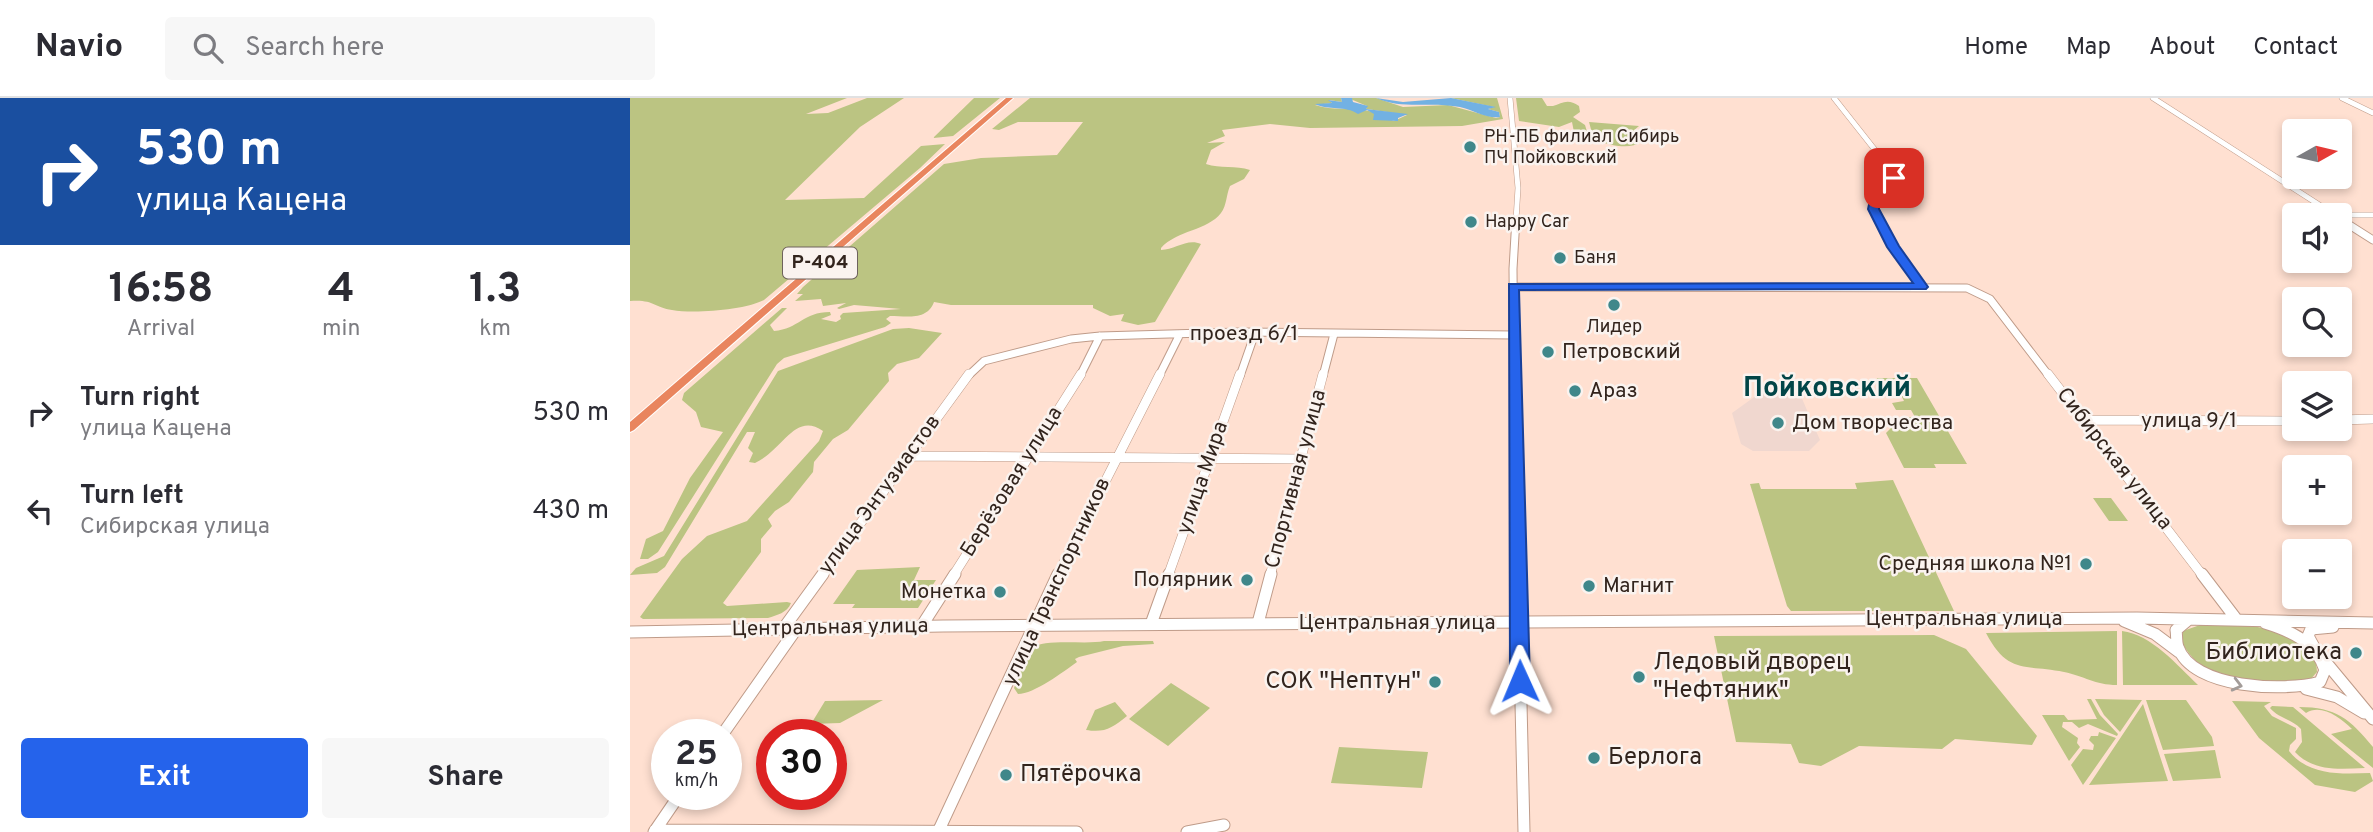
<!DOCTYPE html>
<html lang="en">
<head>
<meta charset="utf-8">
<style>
	:root { --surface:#fff; --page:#f7f7f7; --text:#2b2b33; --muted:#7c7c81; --line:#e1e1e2; --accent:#2563eb }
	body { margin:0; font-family:Overpass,sans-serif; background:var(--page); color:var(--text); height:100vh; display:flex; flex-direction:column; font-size:26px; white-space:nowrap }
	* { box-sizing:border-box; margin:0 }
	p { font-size:23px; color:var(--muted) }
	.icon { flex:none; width:38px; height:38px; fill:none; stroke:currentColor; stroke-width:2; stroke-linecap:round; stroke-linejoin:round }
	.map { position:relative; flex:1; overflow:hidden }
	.drawer { display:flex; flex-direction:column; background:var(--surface); width:630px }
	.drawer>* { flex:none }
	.top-card { background:#1a4fa0; color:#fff; overflow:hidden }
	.needle { width:46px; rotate:82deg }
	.fabs { position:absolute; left:1652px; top:21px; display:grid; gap:14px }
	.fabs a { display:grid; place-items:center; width:70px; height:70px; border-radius:7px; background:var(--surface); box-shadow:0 4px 10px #0003; font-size:35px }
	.speed { position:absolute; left:21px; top:621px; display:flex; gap:14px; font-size:35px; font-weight:700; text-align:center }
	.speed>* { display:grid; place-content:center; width:91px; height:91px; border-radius:50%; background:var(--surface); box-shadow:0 4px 10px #0003; line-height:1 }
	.speed small { font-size:18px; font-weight:400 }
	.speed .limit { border:10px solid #d22; background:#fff; color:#111 }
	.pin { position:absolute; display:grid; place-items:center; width:60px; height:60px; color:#fff; margin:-30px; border-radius:14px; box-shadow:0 4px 10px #0006 }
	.me { position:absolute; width:77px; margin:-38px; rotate:359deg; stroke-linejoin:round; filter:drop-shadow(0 0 5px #0008) }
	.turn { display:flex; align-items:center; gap:24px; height:147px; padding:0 21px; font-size:32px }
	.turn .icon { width:91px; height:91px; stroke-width:2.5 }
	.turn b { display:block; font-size:49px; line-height:60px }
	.eta { display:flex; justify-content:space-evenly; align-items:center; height:119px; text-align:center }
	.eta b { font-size:42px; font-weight:700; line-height:49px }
	.primary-button { display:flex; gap:14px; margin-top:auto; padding:14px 21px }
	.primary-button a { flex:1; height:80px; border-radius:7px; background:var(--accent); color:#fff; font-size:28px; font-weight:700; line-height:80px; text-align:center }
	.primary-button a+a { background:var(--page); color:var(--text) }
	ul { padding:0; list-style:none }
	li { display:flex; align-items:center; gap:21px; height:98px; padding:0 21px }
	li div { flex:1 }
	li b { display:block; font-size:26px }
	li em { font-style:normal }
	header { display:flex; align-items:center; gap:42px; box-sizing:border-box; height:98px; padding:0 35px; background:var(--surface); border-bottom:2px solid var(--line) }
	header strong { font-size:33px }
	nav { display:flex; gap:38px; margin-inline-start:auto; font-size:24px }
	.search { width:490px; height:63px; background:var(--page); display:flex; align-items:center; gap:18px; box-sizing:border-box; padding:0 24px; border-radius:7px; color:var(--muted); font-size:26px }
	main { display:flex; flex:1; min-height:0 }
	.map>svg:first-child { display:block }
	.commercial { fill:#f0d7cf }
	.green { fill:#bbc482 }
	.water { fill:#72b1e3 }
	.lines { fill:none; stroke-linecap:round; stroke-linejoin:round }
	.minor-far3-casing { stroke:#bf9b89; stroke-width:6 }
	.minor-far2-casing { stroke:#bf9b89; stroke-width:9 }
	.minor-far1-casing { stroke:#bf9b89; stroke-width:10 }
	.minor-casing { stroke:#bf9b89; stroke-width:13 }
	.highway-casing { stroke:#fff; stroke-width:2 }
	.minor-far3 { stroke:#fff; stroke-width:5 }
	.minor-far2 { stroke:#fff; stroke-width:7 }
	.minor-far1 { stroke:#fff; stroke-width:9 }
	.minor { stroke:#fff; stroke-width:11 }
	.highway { fill:#e9855e; fill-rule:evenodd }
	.oneway { stroke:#a39c99 }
	.route { fill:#2563eb; stroke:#184099; stroke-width:2 }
	.poi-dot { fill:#3f878a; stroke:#faf3ef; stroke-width:2.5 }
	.labels { text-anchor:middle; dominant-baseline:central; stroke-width:5; stroke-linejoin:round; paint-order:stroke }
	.far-poi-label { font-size:18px; fill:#32241d; stroke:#faf3ef; text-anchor:start }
	.shield { fill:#faf3ef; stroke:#6e625c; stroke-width:2 }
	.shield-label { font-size:19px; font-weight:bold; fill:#32241d }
	.street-label { font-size:21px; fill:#32241d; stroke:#faf3ef }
	.poi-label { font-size:21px; fill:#32241d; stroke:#faf3ef; text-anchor:start }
	.near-poi-label { font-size:24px; fill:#32241d; stroke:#faf3ef; text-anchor:start }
	.district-label { font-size:28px; font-weight:bold; fill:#014547; stroke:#faf3ef }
</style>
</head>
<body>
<header>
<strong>Navio</strong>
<div class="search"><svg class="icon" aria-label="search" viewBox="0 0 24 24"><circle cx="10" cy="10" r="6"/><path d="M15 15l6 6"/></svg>Search here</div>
<nav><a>Home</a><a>Map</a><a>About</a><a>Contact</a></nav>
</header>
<main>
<section class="drawer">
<div class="top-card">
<div class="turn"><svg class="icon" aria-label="right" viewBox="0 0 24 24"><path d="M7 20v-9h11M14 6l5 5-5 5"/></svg><div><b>530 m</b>улица Кацена</div></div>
</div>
<div class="eta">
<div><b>16:58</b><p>Arrival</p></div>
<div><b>4</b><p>min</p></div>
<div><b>1.3</b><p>km</p></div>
</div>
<ul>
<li><svg class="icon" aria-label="right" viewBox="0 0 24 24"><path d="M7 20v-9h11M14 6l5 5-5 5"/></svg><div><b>Turn right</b><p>улица Кацена</p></div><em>530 m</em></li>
<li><svg class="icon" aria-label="left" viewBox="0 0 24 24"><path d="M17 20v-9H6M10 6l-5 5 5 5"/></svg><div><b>Turn left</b><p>Сибирская улица</p></div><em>430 m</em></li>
</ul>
<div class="primary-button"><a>Exit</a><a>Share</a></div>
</section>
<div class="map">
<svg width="1743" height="734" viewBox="0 0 1743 734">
	<rect width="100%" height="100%" fill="#ffe0d1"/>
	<!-- commercial -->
	<path class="commercial" d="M1134,292H1151L1170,296L1190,342L1179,353H1123L1111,346L1102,315Z"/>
	<!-- green -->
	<path class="green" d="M0,0H217L176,16L198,15L237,0H274L230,29L155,102L234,100L291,48L315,46L290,70L134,202C115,212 64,216 42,212C24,209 23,201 0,203Z
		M344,0H370L323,38L303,40Z
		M400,0H711L712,4L699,2L702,5L685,7C702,13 722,9 739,13C747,15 756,20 764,23L777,17L737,11L734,10L737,8L718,0H746L773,9L818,7L866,20L870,19L869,14L858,11L864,9L821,0H867L873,21L832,28L680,30L640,26L592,32L595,38L577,45L595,44L581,52L576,66C590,71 606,67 620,72L614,81L600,88C596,97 597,107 591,115C577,133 547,132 531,150V152C545,152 557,140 571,146L525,224L508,227L491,223L494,216L480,218L463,210V207H321L304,204C297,223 276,218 260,218L256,221L261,225L255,229L154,260L147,266L28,454L18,461H10L16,441L33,433L60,380L93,334L71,329L66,314L52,302L54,295L152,210H157L140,227L144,233C169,231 173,214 200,214L201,217L191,221L206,224L211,221L210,218L213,215L271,211L224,207L209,211L207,210L216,205L193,208L191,201L165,203L173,196H167L173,189L314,66L351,60L427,57L453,24H388L369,32L362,31Z
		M886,0H912L917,8H923C932,5 938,0 949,8L950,14L943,19L955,27L958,37L962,35L959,24L1009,28L1002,34L1011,44C994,56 961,40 944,34L942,24L929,29L889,23Z
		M279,230L312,235L289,260L267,266L258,275L259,283L218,332L203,341L184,364L183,374L159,404L145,413L138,421L142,428L131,441V454L93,505L97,508L157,504L161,505C157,515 147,517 138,520L13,521L10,519L52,461L77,438L117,423L189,343L193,333C165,313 153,352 125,365L119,364L123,355L118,350L125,334H117L35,469L27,475L0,477L6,470L34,458L148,273L263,231Z
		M1247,280H1287L1337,366H1304L1306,370H1274L1256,335L1272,319H1285L1281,312H1266L1262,305L1274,303L1264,283H1248Z
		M1263,382L1324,513H1161L1157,508L1120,386L1129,385L1131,391H1227L1225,385Z
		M1463,400H1481L1498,423H1479Z
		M290,469L284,482H306L288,510H222L225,506H203L227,472Z
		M1570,527C1606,527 1641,524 1671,547C1680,554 1687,561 1687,574L1679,583C1631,585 1577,592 1551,543L1553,533Z
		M1487,533V587C1465,587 1454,578 1434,574C1395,566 1378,577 1356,535Z
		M1492,533C1521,536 1548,568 1568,587H1493Z
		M1304,537L1336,551L1407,638L1402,647L1325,641L1312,651L1229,648L1191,668L1169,665L1161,646L1106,644L1084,538Z
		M474,543H523L524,546L493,548L449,559L445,561L447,564C433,574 404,596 388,596L384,590C389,579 394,559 403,550C412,540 458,547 474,543Z
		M541,585L580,610L538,648L499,621Z
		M1457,601H1461L1470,617L1488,636L1487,638L1458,626L1449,630L1442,624H1433L1432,629L1448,640L1447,645L1450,649L1439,663L1412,617H1434L1438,622L1467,621Z
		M1465,601L1512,602L1490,634L1474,617Z
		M253,602L210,625L181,626L195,603Z
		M1516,602H1556L1582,639L1584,648L1533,652Z
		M1602,603L1641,604L1634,608L1642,618L1666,630V641L1660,647L1659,653C1679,678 1710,676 1740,675L1743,683L1725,694L1685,687L1629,640Z
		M485,604L497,618C482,630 475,635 456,632L465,612Z
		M1513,606L1538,683L1459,687Z
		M1642,608L1663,609L1735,670C1709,671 1684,674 1665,654L1672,644L1671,631C1662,621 1648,620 1640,610Z
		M1669,609C1706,609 1720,621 1743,649V670L1701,636L1722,631C1711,620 1691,605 1676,615Z
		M1469,634L1486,640L1453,687L1441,667L1453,651L1463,652L1464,647L1459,642L1461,638H1468Z
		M709,649L798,654L792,690L701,685Z
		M1585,652L1591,680L1543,683L1534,656Z"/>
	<!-- water -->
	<path class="water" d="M711,0H722L723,4L738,8L736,11L778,16L768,20V23L743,22L744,16L737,12L728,16C715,7 699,13 685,6L702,5L698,2L712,4Z
		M746,0L773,4L821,0L866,9L858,11L869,14L870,19C856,21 844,12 830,9C800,3 773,12 746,0Z"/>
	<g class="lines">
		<defs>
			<path id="minor-far3" d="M880,0L888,90L886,122
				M1204,0L1264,76C1256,97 1237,100 1249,122
				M1523,0L1705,117
				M1712,0L1743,15
				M1705,117H1743"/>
			<path id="minor-far2" d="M1248,120L1263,149L1292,189
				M1710,121L1743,142
				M883,189L1337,190L1360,201L1419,278
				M338,278L354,263L441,241L470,238L609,234L883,237
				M450,278L470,238
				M529,278L550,236
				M610,278L625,235
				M693,278L704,236
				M884,278L883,171L886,120"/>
			<path id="minor-far1" d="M884,276L888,478
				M1418,276L1573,478
				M1453,322L1664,323
				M1710,322L1743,321
				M279,358L671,361
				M192,478L339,276
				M323,478L451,276
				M427,478L530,276
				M538,478L610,276
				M640,478L693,276"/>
			<path id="minor" d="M888,476L894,734
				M1572,476L1607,522
				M1558,522L1546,532C1547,537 1546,544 1548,549C1562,591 1655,594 1690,584L1695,572C1686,544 1661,533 1635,525
				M1494,523L1525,536L1549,554
				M628,525L641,476
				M521,526L539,476
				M291,529L325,476
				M153,531L193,476
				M0,534L313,528L1507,520L1743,525
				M1684,549L1678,538L1681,531L1703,529
				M1694,562L1743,621
				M1676,591L1707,599L1734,615
				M92,637L167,530
				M25,732L447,734
				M24,734L50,696
				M308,734L428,476
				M557,734L594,727"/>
			<path id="highway" d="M376,0H383L4,332L0,334V324Z"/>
		</defs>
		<!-- minor-far3 casing -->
		<use href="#minor-far3" class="minor-far3-casing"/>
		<!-- minor-far2 casing -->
		<use href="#minor-far2" class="minor-far2-casing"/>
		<!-- minor-far1 casing -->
		<use href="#minor-far1" class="minor-far1-casing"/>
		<!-- minor casing -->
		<use href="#minor" class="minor-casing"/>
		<!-- highway casing -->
		<use href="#highway" class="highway-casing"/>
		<!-- minor-far3 -->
		<use href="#minor-far3" class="minor-far3"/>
		<!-- minor-far2 -->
		<use href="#minor-far2" class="minor-far2"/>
		<!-- minor-far1 -->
		<use href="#minor-far1" class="minor-far1"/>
		<!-- minor -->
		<use href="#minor" class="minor"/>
		<!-- highway -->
		<use href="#highway" class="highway"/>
	</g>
	<!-- one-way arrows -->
	<defs><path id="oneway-chevron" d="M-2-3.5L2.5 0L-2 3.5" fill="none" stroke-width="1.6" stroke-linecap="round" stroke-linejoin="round" transform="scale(1.75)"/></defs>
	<use class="oneway" href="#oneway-chevron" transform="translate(1607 587) rotate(14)"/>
	<!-- route -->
	<path class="route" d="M1264,77L1269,80L1263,92L1249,105V111L1269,148L1298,189L1296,191L889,192L900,583L897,589L890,591L883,589L880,583L879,186L1283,185L1257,149L1238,111L1240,102Z"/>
	<!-- markers -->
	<g class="poi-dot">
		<circle cx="840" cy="49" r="7"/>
		<circle cx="841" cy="124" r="7"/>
		<circle cx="930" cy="160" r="7"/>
		<circle cx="984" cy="207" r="7"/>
		<circle cx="918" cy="254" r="7"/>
		<circle cx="945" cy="293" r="7"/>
		<circle cx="1148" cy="325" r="7"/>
		<circle cx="1456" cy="466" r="7"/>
		<circle cx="617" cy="482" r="7"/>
		<circle cx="959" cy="488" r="7"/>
		<circle cx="370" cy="494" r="7"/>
		<circle cx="1726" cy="555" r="7"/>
		<circle cx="1009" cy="579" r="7"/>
		<circle cx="805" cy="584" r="7"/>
		<circle cx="964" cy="660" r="7"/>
		<circle cx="376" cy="677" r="7"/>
	</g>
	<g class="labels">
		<!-- far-poi labels -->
		<g class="far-poi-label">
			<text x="854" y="39">РН-ПБ филиал Сибирь<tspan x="854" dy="21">ПЧ Пойковский</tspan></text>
			<text x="855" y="124">Happy Car</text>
			<text x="944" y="160">Баня</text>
			<text x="984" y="229" text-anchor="middle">Лидер</text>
		</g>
		<!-- shield labels -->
		<rect class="shield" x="153" y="149.5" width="74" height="31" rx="5"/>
		<g class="shield-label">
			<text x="190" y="165">Р-404</text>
		</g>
		<!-- street labels -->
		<g class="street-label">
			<text x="614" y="236">проезд 6/1</text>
			<text x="1559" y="323">улица 9/1</text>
			<text transform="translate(1484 361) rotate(52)">Сибирская улица</text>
			<text transform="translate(573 380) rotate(-71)">улица Мира</text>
			<text transform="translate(666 381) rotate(-75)">Спортивная улица</text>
			<text transform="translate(382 384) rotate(-58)">Берёзовая улица</text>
			<text transform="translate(250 397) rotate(-54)">улица Энтузиастов</text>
			<text transform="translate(427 484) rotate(-65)">улица Транспортников</text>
			<text x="1334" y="521">Центральная улица</text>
			<text x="767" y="525">Центральная улица</text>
			<text transform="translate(200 530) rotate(-1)">Центральная улица</text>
		</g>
		<!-- poi labels -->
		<g class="poi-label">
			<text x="932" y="254">Петровский</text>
			<text x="959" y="293">Араз</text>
			<text x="1162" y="325">Дом творчества</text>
			<text x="1442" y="466" text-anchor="end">Средняя школа №1</text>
			<text x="603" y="482" text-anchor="end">Полярник</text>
			<text x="973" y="488">Магнит</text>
			<text x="356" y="494" text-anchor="end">Монетка</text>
		</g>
		<!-- near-poi labels -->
		<g class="near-poi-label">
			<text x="1712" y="555" text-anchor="end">Библиотека</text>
			<text x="1023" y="565">Ледовый дворец<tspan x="1023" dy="28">"Нефтяник"</tspan></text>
			<text x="791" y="584" text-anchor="end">СОК "Нептун"</text>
			<text x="978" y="660">Берлога</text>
			<text x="390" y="677">Пятёрочка</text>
		</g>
		<!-- district labels -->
		<g class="district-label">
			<text x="1197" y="291">Пойковский</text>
		</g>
	</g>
</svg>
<div class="fabs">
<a><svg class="needle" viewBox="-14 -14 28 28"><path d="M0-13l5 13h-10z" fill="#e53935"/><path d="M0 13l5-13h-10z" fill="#7c7c81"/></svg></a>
<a><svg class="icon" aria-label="sound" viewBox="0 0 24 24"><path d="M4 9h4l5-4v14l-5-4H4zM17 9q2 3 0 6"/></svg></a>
<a><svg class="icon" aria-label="search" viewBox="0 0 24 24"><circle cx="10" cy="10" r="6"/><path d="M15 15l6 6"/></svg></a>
<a><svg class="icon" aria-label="layers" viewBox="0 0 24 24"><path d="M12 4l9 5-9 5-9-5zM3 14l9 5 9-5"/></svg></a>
<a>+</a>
<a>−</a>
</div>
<div class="speed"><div>25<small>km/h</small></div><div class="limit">30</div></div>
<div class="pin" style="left:1264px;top:80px;background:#d93025"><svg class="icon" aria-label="arrive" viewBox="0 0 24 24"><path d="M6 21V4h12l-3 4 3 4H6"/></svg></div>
<svg class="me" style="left:890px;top:583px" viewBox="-20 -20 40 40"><path d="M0-17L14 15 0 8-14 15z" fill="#2563eb" stroke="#fff" stroke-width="4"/></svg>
</div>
</main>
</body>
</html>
